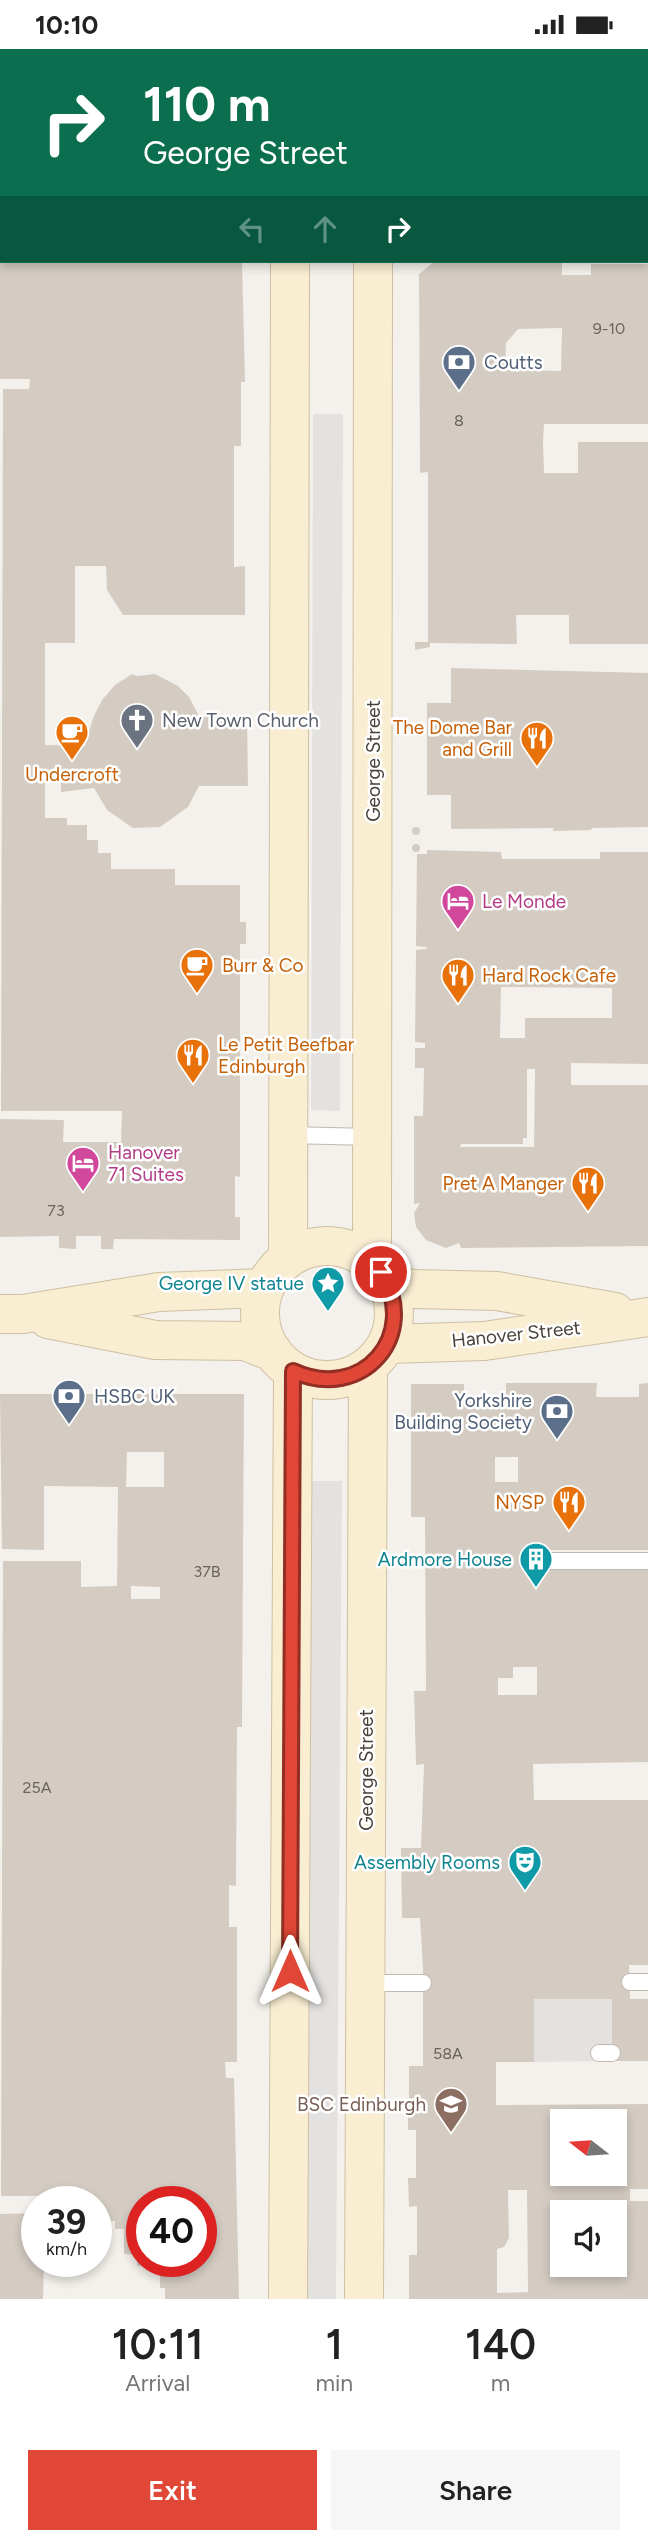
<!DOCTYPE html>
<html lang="en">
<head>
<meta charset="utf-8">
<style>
	:root { --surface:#fff; --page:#f6f6f6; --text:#222; --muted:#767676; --accent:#e04737 }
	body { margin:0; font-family:Figtree,sans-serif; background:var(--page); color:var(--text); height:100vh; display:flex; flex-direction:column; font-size:26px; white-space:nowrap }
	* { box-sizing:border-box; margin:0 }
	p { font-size:23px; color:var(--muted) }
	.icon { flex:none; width:38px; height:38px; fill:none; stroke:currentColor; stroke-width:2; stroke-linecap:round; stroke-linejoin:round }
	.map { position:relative; height:2250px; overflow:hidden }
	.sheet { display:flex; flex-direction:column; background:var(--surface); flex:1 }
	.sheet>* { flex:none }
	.hud { position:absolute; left:0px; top:0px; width:649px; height:214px; box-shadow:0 4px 10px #0003; background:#0b6e4f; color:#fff; overflow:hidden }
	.needle { width:46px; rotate:287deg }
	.buttons { position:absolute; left:550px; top:2060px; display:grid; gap:14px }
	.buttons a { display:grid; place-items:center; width:77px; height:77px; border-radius:0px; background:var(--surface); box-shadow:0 4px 10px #0003; font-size:35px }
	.speed { position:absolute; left:21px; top:2137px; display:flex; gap:14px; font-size:35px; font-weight:700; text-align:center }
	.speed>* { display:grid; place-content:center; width:91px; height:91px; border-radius:50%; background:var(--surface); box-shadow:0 4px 10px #0003; line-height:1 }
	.speed small { font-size:18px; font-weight:400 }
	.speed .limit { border:10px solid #d22; background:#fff; color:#111 }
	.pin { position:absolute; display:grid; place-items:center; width:60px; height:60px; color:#fff; margin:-30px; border:4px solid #fff; border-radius:50%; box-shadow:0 2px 7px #0007 }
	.me { position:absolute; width:77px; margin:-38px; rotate:0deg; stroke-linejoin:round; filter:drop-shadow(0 0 5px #0008) }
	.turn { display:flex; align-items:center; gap:24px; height:147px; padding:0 28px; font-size:32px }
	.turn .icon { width:91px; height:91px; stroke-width:2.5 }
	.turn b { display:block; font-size:49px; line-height:60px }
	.lanes { display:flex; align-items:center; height:66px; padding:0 28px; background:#0003; justify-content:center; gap:35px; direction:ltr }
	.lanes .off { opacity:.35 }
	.eta { display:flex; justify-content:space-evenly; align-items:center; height:119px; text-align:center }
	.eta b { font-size:42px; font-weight:600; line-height:49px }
	.action { display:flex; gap:14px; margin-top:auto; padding:14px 28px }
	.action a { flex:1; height:80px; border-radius:0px; background:var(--accent); color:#fff; font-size:28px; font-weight:600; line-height:80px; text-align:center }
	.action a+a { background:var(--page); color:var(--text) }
	.status { display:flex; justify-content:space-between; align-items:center; height:49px; padding:0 35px; background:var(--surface); direction:ltr }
	.status svg { height:19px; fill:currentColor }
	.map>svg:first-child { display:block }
	.green { fill:#d3e3ba }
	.parking { fill:#e4e2e0 }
	.building { fill:#d4ccc3; fill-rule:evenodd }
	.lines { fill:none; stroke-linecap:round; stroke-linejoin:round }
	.lane-casing { stroke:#bfb8b0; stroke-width:18 }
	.secondary-casing { stroke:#cec0a2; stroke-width:40 }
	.lane { stroke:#fff; stroke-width:16 }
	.secondary { stroke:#f9edd2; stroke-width:38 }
	.route-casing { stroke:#922e24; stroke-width:18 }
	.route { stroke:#e04737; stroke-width:12 }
	.labels { text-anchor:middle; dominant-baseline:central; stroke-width:5; stroke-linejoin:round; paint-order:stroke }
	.number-label { font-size:16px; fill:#6b645c }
	.service-label { font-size:19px; fill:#4e5e75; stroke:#fff; text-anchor:start }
	.worship-label { font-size:19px; fill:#5b616d; stroke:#fff; text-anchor:start }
	.food-label { font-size:19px; fill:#c56008; stroke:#fff; text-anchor:end }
	.street-label { font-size:19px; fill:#48423a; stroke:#fff }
	.hotel-label { font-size:19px; fill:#b23c85; stroke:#fff; text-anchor:start }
	.culture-label { font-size:19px; fill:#0d838f; stroke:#fff; text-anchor:end }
	.education-label { font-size:19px; fill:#785e54; stroke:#fff; text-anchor:end }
</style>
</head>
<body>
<div class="status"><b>10:10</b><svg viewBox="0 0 49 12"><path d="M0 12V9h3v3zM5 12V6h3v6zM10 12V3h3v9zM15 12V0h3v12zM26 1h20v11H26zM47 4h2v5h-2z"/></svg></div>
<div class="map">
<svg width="648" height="2250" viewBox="0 0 648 2250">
	<rect width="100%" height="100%" fill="#f4f1ec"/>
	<!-- green -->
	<path class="green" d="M64,0H608L65,2Z"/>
	<!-- parking -->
	<path class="parking" d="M313,365H343L340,1062L311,1061Z
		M312,1432H342L336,2250H307Z
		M534,1950H612V2012L534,2013Z"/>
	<!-- building -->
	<path class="building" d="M0,212H242L245,333H241V397H234V518L245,517V566H123L107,541L106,517H75V594H45V696L85,697L93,669L102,651L115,636L132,625L137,627L155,625L178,637L189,648L199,667L247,666L248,737H199L188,758L160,778L133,779L107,761L94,739L61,743V725L45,726V769H67V776H87V791H98V804H111V820H175V836H240V873H246V895H240V1128L235,1127V1168H240V1191L114,1190L113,1200H101V1187H76V1200L59,1199V1187L0,1188V1070L64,1071L63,1093H121L122,1062H1L3,340H29L30,330H0Z
		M435,212H562V226H591V215H648V375H544L543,393L544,424H578V393H648V595H569V566H516L517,595L430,594V598L415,601V593H428V423L420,424L419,225ZM562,279L561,322L505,321L506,294L518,280Z
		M451,619L648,624V778L592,779L591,781L553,782L554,779L451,780V746H427V654H451Z
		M412 782a4 4 0 1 1 8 0a4 4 0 1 1-8 0Z
		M412 799a4 4 0 1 1 8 0a4 4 0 1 1-8 0Z
		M427,801L501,803L502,810H600V803H648V1015L571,1014V1036H648V1197L461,1199L459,1194L446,1199L426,1191L416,1178L414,1164L420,1154L414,1155V1067H423L424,1019H415V999H425V994L415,993L416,901L426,900L427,898L416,897L417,805H427ZM501,938L612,939V969H525V989H500ZM527,1020H535L534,1098H460L461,1095H523V1089H527Z
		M506,1334H597L596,1348H639V1335L648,1334V1501H534V1520H648V1713L533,1715L534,1751H648V1916H629L630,1950H648V2012H612V1950H534V2013H496V2056L648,2055V2140H630V2152H648V2250H409V2206H417V2157L409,2158L408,2129H416V2081H408V2056H422L421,2054H409V2017H423V1919L420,1869H402L401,1799H421L424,1715L416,1716L414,1642H426L425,1468H411V1335H464V1347H506ZM495,1408H518V1433H495ZM513,1618H537V1646H498V1629H513ZM562,2072H614V2124H562ZM508,2141H527L528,2243L497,2244V2200L504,2198L509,2189ZM562,2163H614V2216H562Z
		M0,1345H244L242,1678H237L236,1837L229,1836V1878H237V2013H225L226,2029H234L239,2250H165V2239H160V2223H150L149,2217H137V2206L124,2205V2180H115V2172H96V2152H69V2147H1L3,1512H81V1538L117,1537L118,1438L44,1437V1501L2,1500ZM127,1403H164V1438H126ZM131,1537L160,1538V1550H131ZM142,2152H201V2212H142Z
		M37,2164V2212H44L43,2250H0V2165Z"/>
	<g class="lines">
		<defs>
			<path id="lane" d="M287,1086L371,1088
				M550,1512H648
				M630,1933H648
				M366,1934H423
				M599,2004H612"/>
			<path id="secondary" d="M0,131H2
				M260 1264a67 67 0 1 1 134 0a67 67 0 1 1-134 0Z
				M288,1209L290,212
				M372,1212L373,212
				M389,1236L414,1240L497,1242L615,1263
				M0,1265H23L159,1243L265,1239
				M48,1270L155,1291L245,1292L273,1303
				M388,1295L484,1292L648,1268
				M288,2250L293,1323
				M364,2250L368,1318"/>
		</defs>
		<!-- lane casing -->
		<use href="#lane" class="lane-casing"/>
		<!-- secondary casing -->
		<use href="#secondary" class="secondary-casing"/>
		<!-- lane -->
		<use href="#lane" class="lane"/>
		<!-- secondary -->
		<use href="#secondary" class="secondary"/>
	</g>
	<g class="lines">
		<defs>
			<path id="route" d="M290,1922L293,1322C362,1354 421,1286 381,1223"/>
		</defs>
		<!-- route casing -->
		<use href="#route" class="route-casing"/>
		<!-- route -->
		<use href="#route" class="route"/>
	</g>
	<!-- icons -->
	<defs>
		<symbol id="bank-pin" viewBox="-11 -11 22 30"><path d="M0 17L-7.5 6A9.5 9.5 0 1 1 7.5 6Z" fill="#5c6f8a" stroke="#fff"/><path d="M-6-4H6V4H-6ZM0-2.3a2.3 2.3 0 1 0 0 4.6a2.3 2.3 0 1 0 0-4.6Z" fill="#fff"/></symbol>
		<symbol id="church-pin" viewBox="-11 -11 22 30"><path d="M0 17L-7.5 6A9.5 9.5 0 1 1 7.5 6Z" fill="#6b7280" stroke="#fff"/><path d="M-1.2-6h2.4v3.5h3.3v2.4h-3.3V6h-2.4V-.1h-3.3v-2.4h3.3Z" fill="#fff"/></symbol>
		<symbol id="cafe-pin" viewBox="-11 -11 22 30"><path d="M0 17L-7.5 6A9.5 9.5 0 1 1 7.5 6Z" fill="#e8710a" stroke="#fff"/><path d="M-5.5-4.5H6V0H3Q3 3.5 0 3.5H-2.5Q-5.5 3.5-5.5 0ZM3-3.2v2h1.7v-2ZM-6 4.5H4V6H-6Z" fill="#fff"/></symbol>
		<symbol id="restaurant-pin" viewBox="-11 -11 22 30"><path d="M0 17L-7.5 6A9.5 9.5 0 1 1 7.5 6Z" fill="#e8710a" stroke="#fff"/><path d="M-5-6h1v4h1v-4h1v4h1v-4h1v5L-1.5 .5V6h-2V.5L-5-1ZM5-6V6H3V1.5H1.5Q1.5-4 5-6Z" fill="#fff"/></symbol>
		<symbol id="hotel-pin" viewBox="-11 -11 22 30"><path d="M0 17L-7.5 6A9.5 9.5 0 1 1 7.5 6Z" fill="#d1479c" stroke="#fff"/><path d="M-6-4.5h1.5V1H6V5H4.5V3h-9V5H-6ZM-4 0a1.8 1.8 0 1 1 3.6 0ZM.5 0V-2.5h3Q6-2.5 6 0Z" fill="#fff"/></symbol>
		<symbol id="sight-pin" viewBox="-11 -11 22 30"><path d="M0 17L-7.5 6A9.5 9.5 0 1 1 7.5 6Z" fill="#0f9aa8" stroke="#fff"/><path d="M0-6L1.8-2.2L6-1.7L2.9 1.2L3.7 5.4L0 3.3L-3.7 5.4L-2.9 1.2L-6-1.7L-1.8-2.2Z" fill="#fff"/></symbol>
		<symbol id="building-pin" viewBox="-11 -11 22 30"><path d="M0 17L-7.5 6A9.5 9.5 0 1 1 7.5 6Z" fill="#0f9aa8" stroke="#fff"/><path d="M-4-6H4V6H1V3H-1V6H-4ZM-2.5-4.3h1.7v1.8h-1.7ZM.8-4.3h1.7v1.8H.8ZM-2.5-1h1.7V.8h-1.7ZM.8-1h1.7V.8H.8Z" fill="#fff"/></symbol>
		<symbol id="theatre-pin" viewBox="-11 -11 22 30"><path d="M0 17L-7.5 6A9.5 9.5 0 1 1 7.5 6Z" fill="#0f9aa8" stroke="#fff"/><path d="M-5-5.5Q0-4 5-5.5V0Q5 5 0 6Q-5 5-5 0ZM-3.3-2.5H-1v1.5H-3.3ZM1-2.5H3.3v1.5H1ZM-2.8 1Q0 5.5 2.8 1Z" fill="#fff"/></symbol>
		<symbol id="school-pin" viewBox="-11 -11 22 30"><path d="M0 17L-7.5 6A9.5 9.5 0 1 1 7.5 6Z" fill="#8d6e63" stroke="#fff"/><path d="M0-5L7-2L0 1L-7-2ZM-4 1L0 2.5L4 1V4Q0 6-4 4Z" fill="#fff"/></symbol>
	</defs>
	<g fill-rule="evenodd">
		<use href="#bank-pin" x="440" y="294" width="38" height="52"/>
		<use href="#church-pin" x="118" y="652" width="38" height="52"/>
		<use href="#cafe-pin" x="53" y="664" width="38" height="52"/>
		<use href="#restaurant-pin" x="518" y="670" width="38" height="52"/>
		<use href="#hotel-pin" x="439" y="833" width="38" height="52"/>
		<use href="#cafe-pin" x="178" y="897" width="38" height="52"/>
		<use href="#restaurant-pin" x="439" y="907" width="38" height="52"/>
		<use href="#restaurant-pin" x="174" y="987" width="38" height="52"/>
		<use href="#hotel-pin" x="64" y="1095" width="38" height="52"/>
		<use href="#restaurant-pin" x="569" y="1115" width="38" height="52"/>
		<use href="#sight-pin" x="309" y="1215" width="38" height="52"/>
		<use href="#bank-pin" x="50" y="1328" width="38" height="52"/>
		<use href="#bank-pin" x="538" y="1343" width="38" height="52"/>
		<use href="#restaurant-pin" x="550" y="1434" width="38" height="52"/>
		<use href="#building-pin" x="517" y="1491" width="38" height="52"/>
		<use href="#theatre-pin" x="506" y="1794" width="38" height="52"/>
		<use href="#school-pin" x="432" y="2036" width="38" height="52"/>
	</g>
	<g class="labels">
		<!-- number labels -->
		<g class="number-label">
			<text x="609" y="279">9-10</text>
			<text x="459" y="371">8</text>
			<text x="56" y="1161">73</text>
			<text x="207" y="1522">37B</text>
			<text x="37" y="1738">25A</text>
			<text x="448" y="2004">58A</text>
		</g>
		<!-- service labels -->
		<g class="service-label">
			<text x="484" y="313">Coutts</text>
			<text x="94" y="1347">HSBC UK</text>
			<text x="532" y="1351" text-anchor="end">Yorkshire<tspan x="532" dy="22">Building Society</tspan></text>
		</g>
		<!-- worship labels -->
		<g class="worship-label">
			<text x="162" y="671">New Town Church</text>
		</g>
		<!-- food labels -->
		<g class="food-label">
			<text x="512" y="678">The Dome Bar<tspan x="512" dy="22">and Grill</tspan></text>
			<text x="72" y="725" text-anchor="middle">Undercroft</text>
			<text x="222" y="916" text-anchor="start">Burr &amp; Co</text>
			<text x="482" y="926" text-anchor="start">Hard Rock Cafe</text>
			<text x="218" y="995" text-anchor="start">Le Petit Beefbar<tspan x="218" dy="22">Edinburgh</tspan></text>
			<text x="564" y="1134">Pret A Manger</text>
			<text x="544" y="1453">NYSP</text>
		</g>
		<!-- street labels -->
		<g class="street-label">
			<text transform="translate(373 712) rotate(-90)">George Street</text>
			<text transform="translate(516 1285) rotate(-6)">Hanover Street</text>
			<text transform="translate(366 1721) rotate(-90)">George Street</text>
		</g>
		<!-- hotel labels -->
		<g class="hotel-label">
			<text x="482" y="852">Le Monde</text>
			<text x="108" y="1103">Hanover<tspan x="108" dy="22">71 Suites</tspan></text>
		</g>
		<!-- culture labels -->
		<g class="culture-label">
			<text x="304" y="1234">George IV statue</text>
			<text x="512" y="1510">Ardmore House</text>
			<text x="500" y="1813">Assembly Rooms</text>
		</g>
		<!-- education labels -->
		<g class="education-label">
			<text x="426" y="2055">BSC Edinburgh</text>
		</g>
	</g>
</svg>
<div class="buttons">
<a><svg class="needle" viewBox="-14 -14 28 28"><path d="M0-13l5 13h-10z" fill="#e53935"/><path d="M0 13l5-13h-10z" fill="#767676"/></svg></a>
<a><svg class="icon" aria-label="sound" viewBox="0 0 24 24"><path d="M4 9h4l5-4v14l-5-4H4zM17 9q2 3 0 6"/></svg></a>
</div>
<div class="speed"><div>39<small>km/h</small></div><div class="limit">40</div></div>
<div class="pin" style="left:381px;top:1223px;background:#d93025"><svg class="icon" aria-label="arrive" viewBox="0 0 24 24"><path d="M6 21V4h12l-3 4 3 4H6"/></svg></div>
<svg class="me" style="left:290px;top:1922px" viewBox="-20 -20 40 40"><path d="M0-17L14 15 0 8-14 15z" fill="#e04737" stroke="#fff" stroke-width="4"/></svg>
<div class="hud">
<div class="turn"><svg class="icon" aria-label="right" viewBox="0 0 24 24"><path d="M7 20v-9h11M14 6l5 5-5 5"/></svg><div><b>110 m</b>George Street</div></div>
<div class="lanes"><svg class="icon off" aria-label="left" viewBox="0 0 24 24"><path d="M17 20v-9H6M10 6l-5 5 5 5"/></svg><svg class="icon off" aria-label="ahead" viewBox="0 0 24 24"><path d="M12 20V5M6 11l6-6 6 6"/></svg><svg class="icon" aria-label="right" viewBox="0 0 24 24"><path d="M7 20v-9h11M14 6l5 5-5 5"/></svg></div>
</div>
</div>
<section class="sheet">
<div class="eta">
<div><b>10:11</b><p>Arrival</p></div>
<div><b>1</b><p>min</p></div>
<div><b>140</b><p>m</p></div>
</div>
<div class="action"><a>Exit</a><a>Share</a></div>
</section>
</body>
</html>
